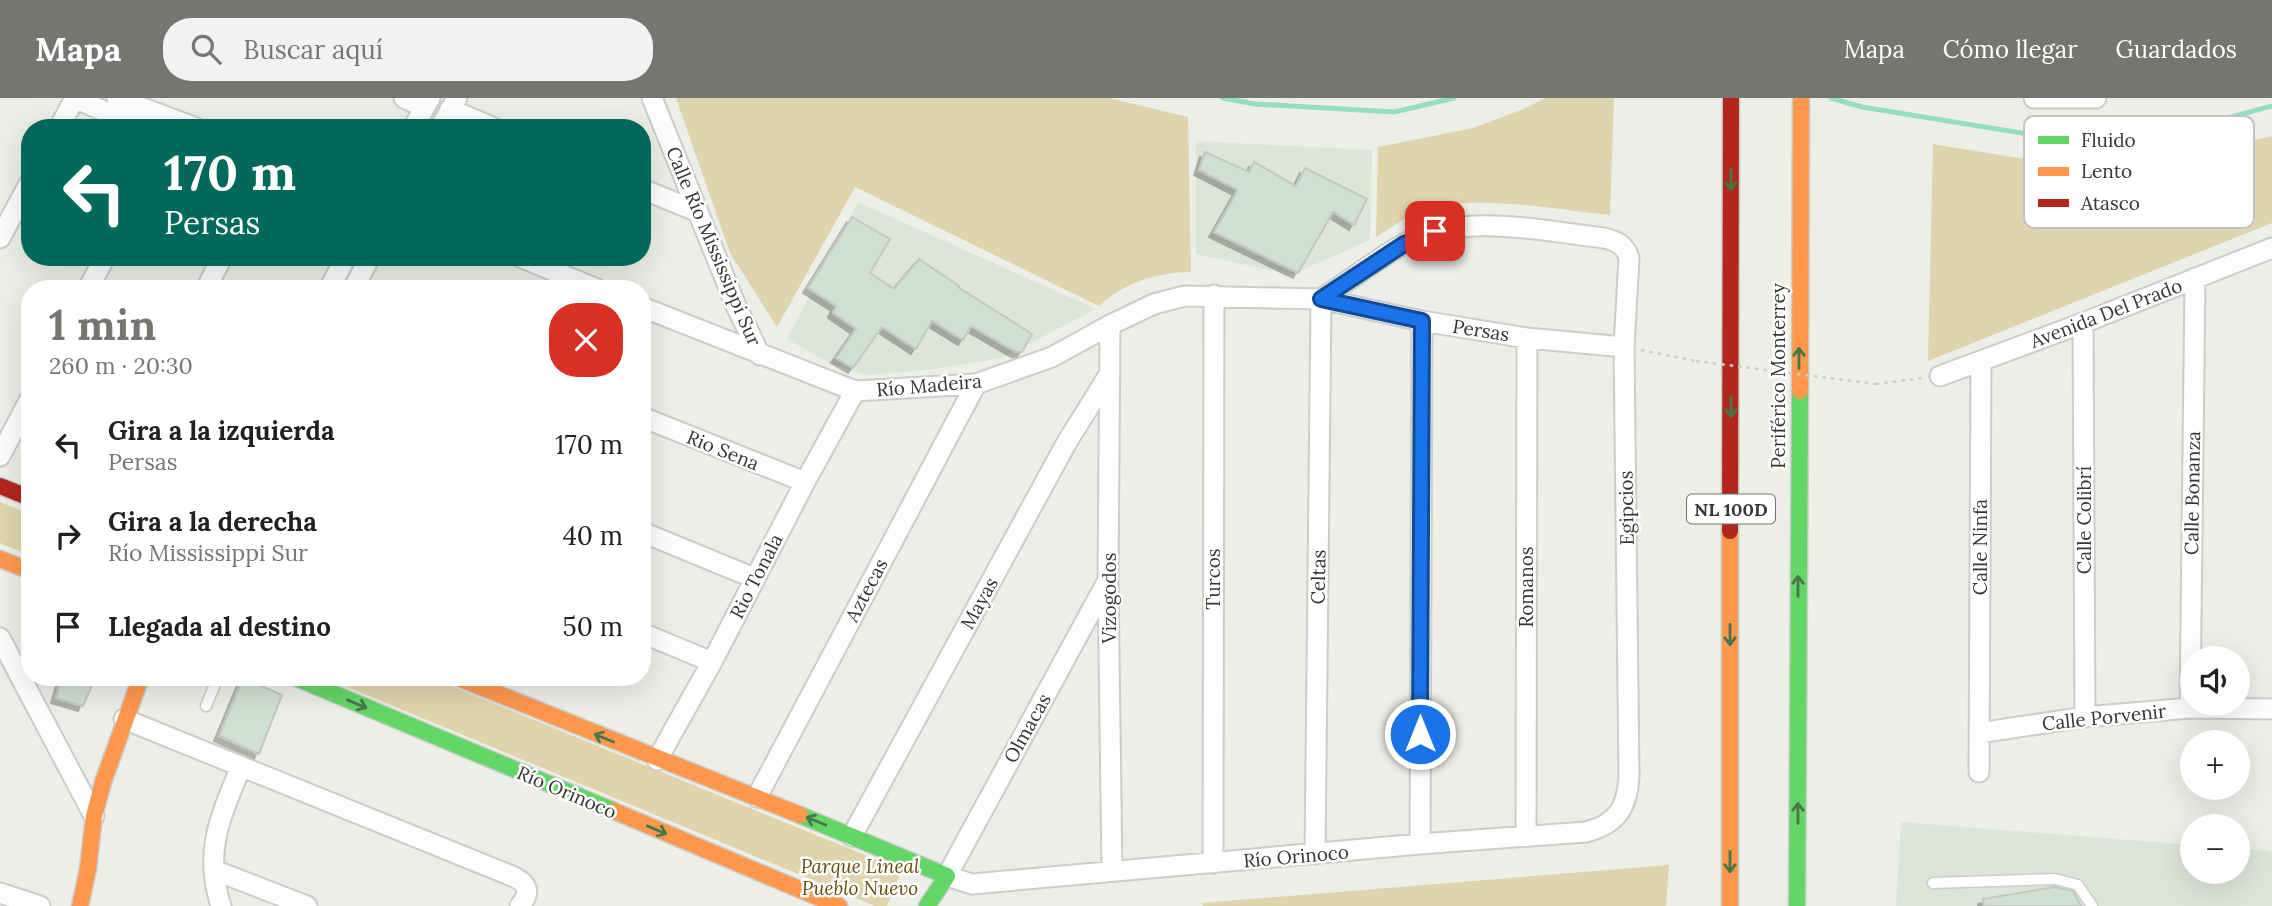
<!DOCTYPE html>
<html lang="es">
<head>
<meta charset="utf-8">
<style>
	:root { --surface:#fff; --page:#f2f2f2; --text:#202124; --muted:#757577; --accent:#747771 }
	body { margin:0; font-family:Lora,serif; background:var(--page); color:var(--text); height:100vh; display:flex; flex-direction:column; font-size:26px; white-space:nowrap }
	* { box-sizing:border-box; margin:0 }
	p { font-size:23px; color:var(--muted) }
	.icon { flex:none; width:38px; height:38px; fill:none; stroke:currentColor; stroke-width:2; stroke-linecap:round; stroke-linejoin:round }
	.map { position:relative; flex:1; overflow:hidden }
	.panel { position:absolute; left:21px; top:182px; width:630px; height:406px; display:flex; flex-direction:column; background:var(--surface); border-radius:28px; box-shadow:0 7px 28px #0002 }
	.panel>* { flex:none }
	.top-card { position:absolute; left:21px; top:21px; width:630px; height:147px; border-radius:28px; box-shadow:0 7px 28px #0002; background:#00695c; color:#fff; overflow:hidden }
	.fabs { position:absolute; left:2180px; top:548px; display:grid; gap:14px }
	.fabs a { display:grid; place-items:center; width:70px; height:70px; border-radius:50%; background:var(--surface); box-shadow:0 7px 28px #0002; font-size:35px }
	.pin { position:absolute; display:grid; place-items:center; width:60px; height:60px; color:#fff; margin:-30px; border-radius:14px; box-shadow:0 4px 10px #0006 }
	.me { position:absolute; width:77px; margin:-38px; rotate:0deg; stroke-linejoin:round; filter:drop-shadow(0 0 5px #0008) }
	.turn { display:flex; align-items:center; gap:24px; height:147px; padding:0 28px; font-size:32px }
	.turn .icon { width:91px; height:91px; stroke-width:2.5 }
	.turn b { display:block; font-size:49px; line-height:60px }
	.round { display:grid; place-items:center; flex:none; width:74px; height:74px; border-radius:28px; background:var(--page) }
	.overview { display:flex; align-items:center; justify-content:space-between; height:119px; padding:0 28px }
	h1 { font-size:42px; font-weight:700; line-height:52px; color:var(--accent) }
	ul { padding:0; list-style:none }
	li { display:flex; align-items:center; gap:21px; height:91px; padding:0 28px }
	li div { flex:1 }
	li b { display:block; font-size:26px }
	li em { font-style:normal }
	header { display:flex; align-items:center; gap:42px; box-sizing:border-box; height:98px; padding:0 35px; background:var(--accent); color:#fff }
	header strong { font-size:33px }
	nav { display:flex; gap:38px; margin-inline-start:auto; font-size:24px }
	.search { width:490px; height:63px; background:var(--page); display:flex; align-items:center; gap:18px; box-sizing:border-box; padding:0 24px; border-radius:28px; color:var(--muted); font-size:26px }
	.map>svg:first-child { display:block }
	.built { fill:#dee5d7 }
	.green { fill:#e0d4ae }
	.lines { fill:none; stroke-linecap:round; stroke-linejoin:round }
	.stream { stroke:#94ddc1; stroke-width:5 }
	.building { fill:#cfdfd0; stroke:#c3c6c2; stroke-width:2; filter:url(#shadow) }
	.lane-casing { stroke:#cacdc8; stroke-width:13 }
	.street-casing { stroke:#cacdc8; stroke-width:23 }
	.fast-casing { stroke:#cacdc8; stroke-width:19 }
	.slow-casing { stroke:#cacdc8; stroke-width:19 }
	.jam-casing { stroke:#cacdc8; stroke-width:19 }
	.path { stroke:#cccdca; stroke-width:2.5; stroke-dasharray:3.5 5; stroke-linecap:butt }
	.lane { stroke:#fcfdfc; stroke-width:10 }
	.street { stroke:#fcfdfc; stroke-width:19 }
	.fast { stroke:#63d668; stroke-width:16 }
	.slow { stroke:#ff974d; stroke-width:16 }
	.jam { stroke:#b3261e; stroke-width:16 }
	.path-bridge { stroke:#cccdca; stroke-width:2.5; stroke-dasharray:3.5 5; stroke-linecap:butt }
	.oneway { stroke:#477647 }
	.route-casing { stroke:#114b97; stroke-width:18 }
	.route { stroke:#1a73e8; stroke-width:12 }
	.labels { text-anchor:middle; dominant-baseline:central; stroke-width:5; stroke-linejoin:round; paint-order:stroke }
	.shield { fill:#fff; stroke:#71726f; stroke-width:2 }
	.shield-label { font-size:18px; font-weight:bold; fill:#343631 }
	.street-label { font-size:19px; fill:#343631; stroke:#fff }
	.park-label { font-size:19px; font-style:italic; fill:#644e0a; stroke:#fff }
	.key { fill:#fff; stroke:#c2c3c1; stroke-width:2 }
	.key-label { font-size:19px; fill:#343631 }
</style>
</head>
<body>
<header>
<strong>Mapa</strong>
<div class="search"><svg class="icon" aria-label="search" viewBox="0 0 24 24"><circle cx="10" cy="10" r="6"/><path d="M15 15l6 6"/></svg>Buscar aquí</div>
<nav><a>Mapa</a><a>Cómo llegar</a><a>Guardados</a></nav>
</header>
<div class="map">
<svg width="2272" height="808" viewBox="0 0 2272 808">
	<defs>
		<filter id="shadow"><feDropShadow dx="-5" dy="5" stdDeviation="0" flood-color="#0004"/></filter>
	</defs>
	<rect width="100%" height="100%" fill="#ecefe8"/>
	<!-- built -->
	<path class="built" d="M1196,43L1372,52L1370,142L1291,177L1196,156Z
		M858,104L1096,211L1002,260L928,272L866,277L829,265L787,241Z
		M1901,724L2193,747V774H2238V751L2272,753V808H1896Z"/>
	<!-- green -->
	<path class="green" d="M676,0H1109L1188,19L1191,174C1156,175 1125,184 1099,208L855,89L777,229L730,155Z
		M1546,0H1614L1610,117C1554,111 1482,97 1428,110C1410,114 1392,130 1376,139L1378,49L1473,30L1521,12Z
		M2272,38V125L1928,263L1933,46L2081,70L2174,61Z
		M0,404L30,416V457L0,445Z
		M323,579H429L902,772L887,808H875Z
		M1669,767L1666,808H1203L1202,805Z"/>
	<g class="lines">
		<!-- stream -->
		<path class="stream" d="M1223,0L1255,6L1394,14L1454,0
			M1831,0L1862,9L2059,41L2191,30L2272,8"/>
	</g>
	<!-- building -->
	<path class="building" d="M1205,54L1249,74L1254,64L1296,88L1305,70L1367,101L1354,127L1333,114L1298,175L1214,134L1238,92L1199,72Z
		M852,119L890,141L870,175L894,191L919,161L959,188L958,189L1032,236L1022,254H1016L971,228L963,242L932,223L916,251L882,229L853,270L836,260L856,231L833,215L836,208L808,190Z
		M62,579H91L93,585L83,608L56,600Z
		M243,580L282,597L259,656L219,638Z
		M2055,789L2073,793L2081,808H1984L1983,801Z"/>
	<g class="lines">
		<defs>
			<path id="lane" d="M17,571L30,564
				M206,608L218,579
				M1933,785L2055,781L2078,787L2092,808"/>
			<path id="street" d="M74,0L143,30
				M117,0L196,30
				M404,0L424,9
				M652,0L736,208L760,257
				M2034,0H2096
				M450,11L494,30
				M59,30L75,0
				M413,30L430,0
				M440,30L457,0
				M642,91L696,113
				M0,140L30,84
				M520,159L597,191
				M88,191L105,159
				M206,191L222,159
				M329,191L346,159
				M353,191L370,159
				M642,209L855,293L976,286L1052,259L1110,227L1154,206L1185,198L1321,201L1422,223L1527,240L1624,249
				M2083,225L2085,619
				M1110,227L1108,482L1112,773
				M1940,278L2083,225L2272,150
				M642,319L805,384
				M0,358L30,301
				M642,434L754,480
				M1108,482L947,778L972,786L1420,746L1586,734C1617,726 1627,710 1629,679L1624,249L1629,160C1625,147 1617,143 1604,140C1540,133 1461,113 1402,147C1374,163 1348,184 1321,201
				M642,535L712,564
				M0,540L94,718
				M2190,610L2195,180
				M124,621L512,778C527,785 532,793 520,808
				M1979,635L2085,619L2190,610L2272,611
				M657,662L712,564L805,384L855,293
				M1979,674L1981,264
				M757,699L976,286
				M852,738L1067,344L1110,275
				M1526,738L1527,240
				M1420,746L1422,223
				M1315,756L1321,201
				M1213,765L1214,197
				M214,772L307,808
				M0,795L40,808
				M221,808C203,752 221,719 241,668"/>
			<path id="fast" d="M294,579L614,713
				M800,717L947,778L927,808
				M1797,808L1800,293"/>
			<path id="slow" d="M1800,293L1801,0
				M0,461L30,473
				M456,579L800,717
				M614,713L839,808
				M80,808L88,771L94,718L103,684L141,579
				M1730,808V433"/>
			<path id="jam" d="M0,388L30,400
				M1730,433L1731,0"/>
		</defs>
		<!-- lane casing -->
		<use href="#lane" class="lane-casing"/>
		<!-- street casing -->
		<use href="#street" class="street-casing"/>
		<!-- fast casing -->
		<use href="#fast" class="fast-casing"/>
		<!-- slow casing -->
		<use href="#slow" class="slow-casing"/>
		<!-- jam casing -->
		<use href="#jam" class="jam-casing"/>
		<!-- path -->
		<path class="path" d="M1641,252L1696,263
			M1876,286L1922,280"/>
		<!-- lane -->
		<use href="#lane" class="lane"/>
		<!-- street -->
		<use href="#street" class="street"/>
		<!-- fast -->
		<use href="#fast" class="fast"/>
		<!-- slow -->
		<use href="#slow" class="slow"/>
		<!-- jam -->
		<use href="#jam" class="jam"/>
		<!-- path-bridge -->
		<path class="path-bridge" d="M1696,263L1876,286"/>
	</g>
	<!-- one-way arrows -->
	<defs><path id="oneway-shaft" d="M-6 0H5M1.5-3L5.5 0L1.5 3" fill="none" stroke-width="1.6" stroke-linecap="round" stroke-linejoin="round" transform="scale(1.75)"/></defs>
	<g class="oneway">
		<use href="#oneway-shaft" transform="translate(1731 82) rotate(90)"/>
		<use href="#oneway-shaft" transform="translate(1799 260) rotate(-90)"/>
		<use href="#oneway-shaft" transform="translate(1731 309) rotate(90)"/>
		<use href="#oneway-shaft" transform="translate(1798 488) rotate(-90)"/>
		<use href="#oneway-shaft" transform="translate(1730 537) rotate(90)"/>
		<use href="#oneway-shaft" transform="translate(357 606) rotate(23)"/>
		<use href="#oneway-shaft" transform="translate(604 640) rotate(-158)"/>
		<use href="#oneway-shaft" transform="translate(1798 715) rotate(-90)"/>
		<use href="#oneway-shaft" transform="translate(816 723) rotate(-158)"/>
		<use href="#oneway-shaft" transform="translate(657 732) rotate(23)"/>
		<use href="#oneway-shaft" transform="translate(1730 764) rotate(90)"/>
	</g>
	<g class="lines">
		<defs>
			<path id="route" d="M1420,636L1422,223L1321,201L1404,146L1435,133"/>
		</defs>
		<!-- route casing -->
		<use href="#route" class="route-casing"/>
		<!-- route -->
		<use href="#route" class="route"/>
	</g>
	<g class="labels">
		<!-- shield labels -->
		<rect class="shield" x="1687" y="396.5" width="88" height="29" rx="5"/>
		<g class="shield-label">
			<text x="1731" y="411">NL 100D</text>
		</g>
		<!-- street labels -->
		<g class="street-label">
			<text transform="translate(714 148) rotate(67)">Calle Río Mississippi Sur</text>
			<text transform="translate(2106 215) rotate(-21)">Avenida Del Prado</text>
			<text transform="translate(1481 232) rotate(9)">Persas</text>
			<text transform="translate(1778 278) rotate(-90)">Periférico Monterrey</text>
			<text transform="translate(929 287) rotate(-5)">Río Madeira</text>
			<text transform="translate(723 352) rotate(22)">Rio Sena</text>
			<text transform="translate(2192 395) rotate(-89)">Calle Bonanza</text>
			<text transform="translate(1626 410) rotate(-91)">Egipcios</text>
			<text transform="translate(2084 422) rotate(-90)">Calle Colibrí</text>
			<text transform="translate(1980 449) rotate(-90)">Calle Ninfa</text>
			<text transform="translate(756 478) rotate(-63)">Rio Tonala</text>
			<text transform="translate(1318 479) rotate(-89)">Celtas</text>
			<text transform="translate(1213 481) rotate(-90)">Turcos</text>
			<text transform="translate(1526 489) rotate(-90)">Romanos</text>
			<text transform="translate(866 492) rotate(-62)">Aztecas</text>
			<text transform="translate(1109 500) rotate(-90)">Vizogodos</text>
			<text transform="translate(979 505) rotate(-61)">Mayas</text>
			<text transform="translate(2104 619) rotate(-6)">Calle Porvenir</text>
			<text transform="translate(1027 630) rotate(-61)">Olmacas</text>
			<text transform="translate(567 694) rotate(23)">Río Orinoco</text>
			<text transform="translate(1296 758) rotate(-5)">Río Orinoco</text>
		</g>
		<!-- park labels -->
		<g class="park-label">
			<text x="860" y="768">Parque Lineal<tspan x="860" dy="22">Pueblo Nuevo</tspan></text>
		</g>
	</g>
	<!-- legend -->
	<rect x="2024" y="18" width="230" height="112" rx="10" class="key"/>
	<rect x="2038" y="38" width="31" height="8" fill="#63d668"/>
	<rect x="2038" y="69" width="31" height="9" fill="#ff974d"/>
	<rect x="2038" y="101" width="31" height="8" fill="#b3261e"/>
	<g class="key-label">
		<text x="2081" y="49">Fluido</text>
		<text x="2081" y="80">Lento</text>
		<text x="2081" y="112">Atasco</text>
	</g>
</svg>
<div class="fabs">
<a><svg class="icon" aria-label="sound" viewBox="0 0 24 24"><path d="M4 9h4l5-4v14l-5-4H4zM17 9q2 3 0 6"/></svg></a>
<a>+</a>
<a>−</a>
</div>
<div class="pin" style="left:1435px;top:133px;background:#d93025"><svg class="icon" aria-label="arrive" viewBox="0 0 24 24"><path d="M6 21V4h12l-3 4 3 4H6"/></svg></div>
<svg class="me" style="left:1420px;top:636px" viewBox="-20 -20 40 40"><circle r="17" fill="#1a73e8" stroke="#fff" stroke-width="3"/><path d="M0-11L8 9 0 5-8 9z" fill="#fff"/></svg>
<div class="top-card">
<div class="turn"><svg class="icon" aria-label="left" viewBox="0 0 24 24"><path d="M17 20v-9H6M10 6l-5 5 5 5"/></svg><div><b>170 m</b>Persas</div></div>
</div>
<section class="panel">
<div class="overview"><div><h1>1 min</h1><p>260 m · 20:30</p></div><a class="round" style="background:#d93025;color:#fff"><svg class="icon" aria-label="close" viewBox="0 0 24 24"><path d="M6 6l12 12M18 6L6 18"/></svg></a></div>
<ul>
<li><svg class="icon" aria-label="left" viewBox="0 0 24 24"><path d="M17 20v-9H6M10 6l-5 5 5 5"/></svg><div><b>Gira a la izquierda</b><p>Persas</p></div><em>170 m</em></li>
<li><svg class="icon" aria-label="right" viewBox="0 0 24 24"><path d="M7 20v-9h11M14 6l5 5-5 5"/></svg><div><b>Gira a la derecha</b><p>Río Mississippi Sur</p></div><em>40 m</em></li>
<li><svg class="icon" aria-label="arrive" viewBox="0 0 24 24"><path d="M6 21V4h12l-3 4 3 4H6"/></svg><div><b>Llegada al destino</b></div><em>50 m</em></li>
</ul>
</section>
</div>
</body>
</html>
